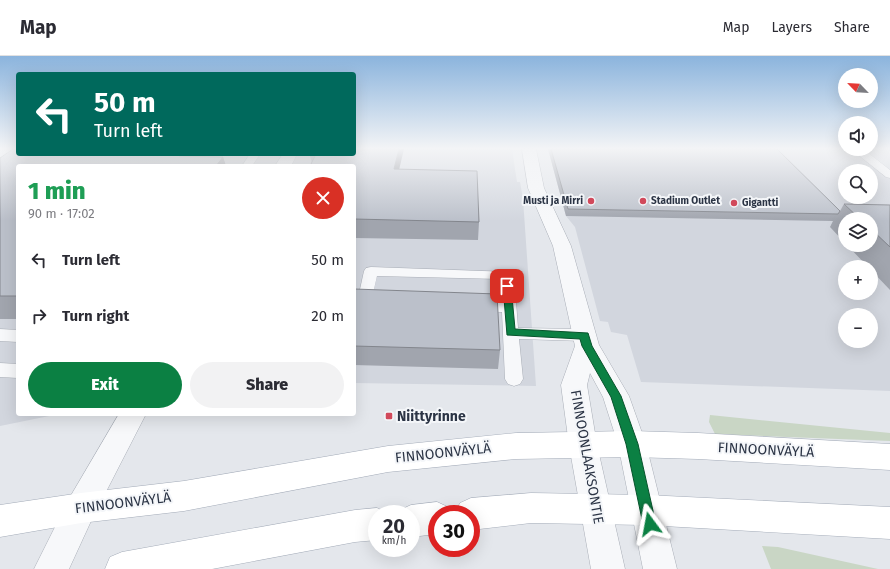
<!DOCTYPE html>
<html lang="en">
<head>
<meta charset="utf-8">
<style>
	:root { --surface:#fff; --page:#f2f2f3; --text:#2b2b33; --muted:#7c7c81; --line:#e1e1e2; --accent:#0b8043 }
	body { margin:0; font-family:"Fira Sans",sans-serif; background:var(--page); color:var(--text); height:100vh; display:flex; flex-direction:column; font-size:15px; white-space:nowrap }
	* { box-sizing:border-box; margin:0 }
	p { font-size:13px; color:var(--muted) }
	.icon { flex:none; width:22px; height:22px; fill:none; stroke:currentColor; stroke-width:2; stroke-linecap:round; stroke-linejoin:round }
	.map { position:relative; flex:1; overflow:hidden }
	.sheet { position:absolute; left:16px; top:108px; width:340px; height:252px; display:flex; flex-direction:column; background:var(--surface); border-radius:4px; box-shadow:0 4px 16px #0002 }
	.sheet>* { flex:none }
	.top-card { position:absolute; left:16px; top:16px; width:340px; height:84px; border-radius:4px; box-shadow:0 4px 16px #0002; background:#00695c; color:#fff; overflow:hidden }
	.needle { width:26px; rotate:295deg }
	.buttons { position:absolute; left:838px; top:12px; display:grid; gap:8px }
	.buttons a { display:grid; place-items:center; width:40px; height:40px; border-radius:50%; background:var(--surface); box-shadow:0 4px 16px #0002; font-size:20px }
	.speed { position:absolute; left:368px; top:449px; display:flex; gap:8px; font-size:20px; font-weight:700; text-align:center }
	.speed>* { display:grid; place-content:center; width:52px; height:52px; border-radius:50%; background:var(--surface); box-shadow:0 4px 16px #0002; line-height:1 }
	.speed small { font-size:10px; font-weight:400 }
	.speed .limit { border:6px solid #d22; background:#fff; color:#111 }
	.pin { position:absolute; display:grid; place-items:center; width:34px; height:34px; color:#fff; margin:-17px; border-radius:8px; box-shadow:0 2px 6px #0006 }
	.me { position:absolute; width:44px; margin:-22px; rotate:347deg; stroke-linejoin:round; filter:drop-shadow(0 0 3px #0008) }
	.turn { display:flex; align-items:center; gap:14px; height:84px; padding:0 12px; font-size:18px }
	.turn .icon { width:52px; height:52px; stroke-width:2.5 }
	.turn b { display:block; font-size:28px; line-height:34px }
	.round { display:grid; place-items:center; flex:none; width:42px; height:42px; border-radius:21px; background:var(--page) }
	.head { display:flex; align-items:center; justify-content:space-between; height:68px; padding:0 12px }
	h1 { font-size:24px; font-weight:800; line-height:30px; color:#1e9e55 }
	.cta { display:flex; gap:8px; margin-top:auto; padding:8px 12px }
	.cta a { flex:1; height:46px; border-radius:24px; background:var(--accent); color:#fff; font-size:16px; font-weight:800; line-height:46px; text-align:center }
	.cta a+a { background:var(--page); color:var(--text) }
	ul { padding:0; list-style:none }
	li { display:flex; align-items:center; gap:12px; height:56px; padding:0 12px }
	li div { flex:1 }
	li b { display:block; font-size:15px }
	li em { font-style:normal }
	header { display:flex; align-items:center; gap:24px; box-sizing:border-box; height:56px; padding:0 20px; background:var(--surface); border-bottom:1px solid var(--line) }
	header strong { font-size:19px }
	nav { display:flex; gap:22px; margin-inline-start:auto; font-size:14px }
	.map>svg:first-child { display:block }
	.built { fill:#d2d6de; fill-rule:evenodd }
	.green { fill:#c9d6c5 }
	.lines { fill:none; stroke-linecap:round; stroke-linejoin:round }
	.lane-casing { stroke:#a9aeb7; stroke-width:1 }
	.street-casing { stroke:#a9aeb7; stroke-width:1 }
	.primary-casing { stroke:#a3abb8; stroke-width:1 }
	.lane { fill:#f7f8fa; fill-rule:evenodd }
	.street { fill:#f7f8fa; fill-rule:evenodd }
	.primary { fill:#fff; fill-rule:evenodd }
	.wall { fill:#a1a5ae }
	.shaded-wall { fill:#83868d }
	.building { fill:#bbc0ca; stroke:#83868d }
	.route { fill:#0b8043; stroke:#07532c }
	.poi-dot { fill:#d1495b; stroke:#f4f6f9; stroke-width:1.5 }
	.labels { text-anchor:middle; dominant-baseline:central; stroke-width:4; stroke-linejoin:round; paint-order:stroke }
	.far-poi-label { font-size:10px; font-weight:bold; fill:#2b3445; stroke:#f4f6f9; text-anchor:start }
	.near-poi-label { font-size:14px; font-weight:bold; fill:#2b3445; stroke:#f4f6f9; text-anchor:start }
	.near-street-label { font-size:14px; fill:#2b3445; stroke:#f4f6f9 }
</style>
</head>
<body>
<header>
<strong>Map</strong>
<nav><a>Map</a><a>Layers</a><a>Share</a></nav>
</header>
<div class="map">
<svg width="890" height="513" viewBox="0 0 890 513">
	<rect width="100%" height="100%" fill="#e4e7ec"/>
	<!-- built -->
	<path class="built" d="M354,93H512L517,126H520L523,143L536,330L354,327V110H19L36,98H354Z
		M548,93H890V335L641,326L627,279L611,276L608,266L600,265L575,171L566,160ZM845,115H871V141H845ZM845,163H871V189H845ZM845,211H871V237H845ZM845,259H871V285H845Z
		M18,111V358H59L0,370V124Z"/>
	<!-- green -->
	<path class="green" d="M710,359L890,377V385L715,378L709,366Z
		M762,490L778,491L878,513H771Z"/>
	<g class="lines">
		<defs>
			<path id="lane" d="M851,93H863L890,114V122L886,121Z
				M250,98H260L252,110H242Z
				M371,211L512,216L514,219L518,272L584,273L590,275L592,279L590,283L584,285L519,283L523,323L520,328L514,330L508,328L505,323L502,256L364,252L359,251L357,247L364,215L366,212ZM377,220L500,223L501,246L372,242Z
				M0,273L18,274V286L0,285Z
				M0,307L18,308V322L0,321Z"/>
			<path id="street" d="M522,93H536L544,132L571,190L599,289L629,340L646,388L677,513H643L618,388L603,341L590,317L587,329L597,389L625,513H591L569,389L561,329L575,290L553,190L528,132Z
				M283,98H297L291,110H275Z
				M119,358H146L92,463L69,513H34L70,441Z"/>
			<path id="primary" d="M632,375L698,377L890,388V414L698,403L632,401L516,403L388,416L184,455L81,467L0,481V449L81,437L184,425L388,390L516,377Z
				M531,437L646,439L890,451V483L646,469L531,467L471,474V458H455L460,447L471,442Z
				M437,446L448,451L451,458H437V478L411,481V458H398L400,454L411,449Z
				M377,452L389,458H377V484L355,486L212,513H105L110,501L122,496L355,454Z"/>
		</defs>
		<!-- lane casing -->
		<use href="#lane" class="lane-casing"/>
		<!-- street casing -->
		<use href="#street" class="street-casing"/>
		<!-- primary casing -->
		<use href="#primary" class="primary-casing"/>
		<!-- lane -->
		<use href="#lane" class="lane"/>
		<!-- street -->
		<use href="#street" class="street"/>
		<!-- primary -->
		<use href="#primary" class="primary"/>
	</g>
	<!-- wall -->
	<path class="wall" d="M548,93H777L840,155L844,148L890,149V234L871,214V211H868L847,189H871V163H845V187L830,171L833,165L566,160Z
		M18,98H208L206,101H223L226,110H18V263H0V102Z
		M311,98L399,113L479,166L478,184L354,182V110L312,107L310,100Z
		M354,233L500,294L498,313L354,309Z"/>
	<!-- shaded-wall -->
	<path class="shaded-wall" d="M399,93H404L395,131L394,113Z
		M181,98H208L198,110L179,100Z
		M223,101L226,110H216Z"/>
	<!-- building -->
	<path class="building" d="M13,93H18V98H181L179,100L223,101L216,110H18V240H0V102Z
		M354,93H399L394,113L477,115L479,166L354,163V110H310L315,100H310L311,98H354Z
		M551,93H777L840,155L838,158L568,153Z
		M844,148L890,149V191L871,173V163H860Z
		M354,233L497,238L500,294L354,290Z"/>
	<!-- sky -->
	<linearGradient id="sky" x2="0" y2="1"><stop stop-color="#8bb4dd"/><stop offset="0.56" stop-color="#f3f4f6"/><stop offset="1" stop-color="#f3f4f6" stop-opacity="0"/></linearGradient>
	<rect width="890" height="165" fill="url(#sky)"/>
	<!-- route -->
	<path class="route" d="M507,227L511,230L515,273L588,277L592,290L621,340L638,388L656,468L654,473L650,475L645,473L643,468L626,388L611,341L582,290L580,283L507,279L503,230Z"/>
	<!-- markers -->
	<g class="poi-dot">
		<circle cx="591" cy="145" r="4"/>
		<circle cx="643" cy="145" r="4"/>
		<circle cx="734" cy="147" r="4"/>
		<rect x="385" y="356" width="8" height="8" rx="2"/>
	</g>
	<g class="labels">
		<!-- far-poi labels -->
		<g class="far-poi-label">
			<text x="583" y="145" text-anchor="end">Musti ja Mirri</text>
			<text x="651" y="145">Stadium Outlet</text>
			<text x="742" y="147">Gigantti</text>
		</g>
		<!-- near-poi labels -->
		<g class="near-poi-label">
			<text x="397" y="360">Niittyrinne</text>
		</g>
		<!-- near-street labels -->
		<g class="near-street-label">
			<text transform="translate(766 394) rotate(3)">FINNOONVÄYLÄ</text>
			<text transform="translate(443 397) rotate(-6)">FINNOONVÄYLÄ</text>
			<text transform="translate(587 401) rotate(80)">FINNOONLAAKSONTIE</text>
			<text transform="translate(123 447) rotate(-7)">FINNOONVÄYLÄ</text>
		</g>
	</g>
</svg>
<div class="buttons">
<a><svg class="needle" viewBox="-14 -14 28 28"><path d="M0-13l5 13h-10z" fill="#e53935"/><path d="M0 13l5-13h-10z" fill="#7c7c81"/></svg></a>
<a><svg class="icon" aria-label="sound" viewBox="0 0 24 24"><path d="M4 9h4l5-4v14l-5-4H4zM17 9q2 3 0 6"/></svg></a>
<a><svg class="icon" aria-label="search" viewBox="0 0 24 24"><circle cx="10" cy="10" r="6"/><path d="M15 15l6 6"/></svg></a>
<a><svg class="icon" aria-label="layers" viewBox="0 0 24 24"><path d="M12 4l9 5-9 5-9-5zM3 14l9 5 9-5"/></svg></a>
<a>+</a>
<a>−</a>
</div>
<div class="speed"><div>20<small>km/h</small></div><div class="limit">30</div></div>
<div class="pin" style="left:507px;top:230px;background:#d93025"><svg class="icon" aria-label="arrive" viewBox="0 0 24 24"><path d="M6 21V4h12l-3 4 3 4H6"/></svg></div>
<svg class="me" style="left:650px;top:468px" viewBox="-20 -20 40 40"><path d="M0-17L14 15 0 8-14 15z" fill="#0b8043" stroke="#fff" stroke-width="4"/></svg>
<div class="top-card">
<div class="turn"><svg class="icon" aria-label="left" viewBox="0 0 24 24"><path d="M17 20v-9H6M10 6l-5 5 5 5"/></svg><div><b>50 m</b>Turn left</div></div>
</div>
<section class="sheet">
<div class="head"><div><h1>1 min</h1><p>90 m · 17:02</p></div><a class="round" style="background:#d93025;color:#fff"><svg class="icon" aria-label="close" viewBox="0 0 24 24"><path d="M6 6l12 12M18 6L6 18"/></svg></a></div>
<ul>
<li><svg class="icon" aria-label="left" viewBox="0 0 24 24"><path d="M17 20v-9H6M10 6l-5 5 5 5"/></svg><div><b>Turn left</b></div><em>50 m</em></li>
<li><svg class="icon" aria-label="right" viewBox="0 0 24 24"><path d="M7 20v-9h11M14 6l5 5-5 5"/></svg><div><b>Turn right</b></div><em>20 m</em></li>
</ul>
<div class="cta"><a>Exit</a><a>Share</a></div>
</section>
</div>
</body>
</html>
